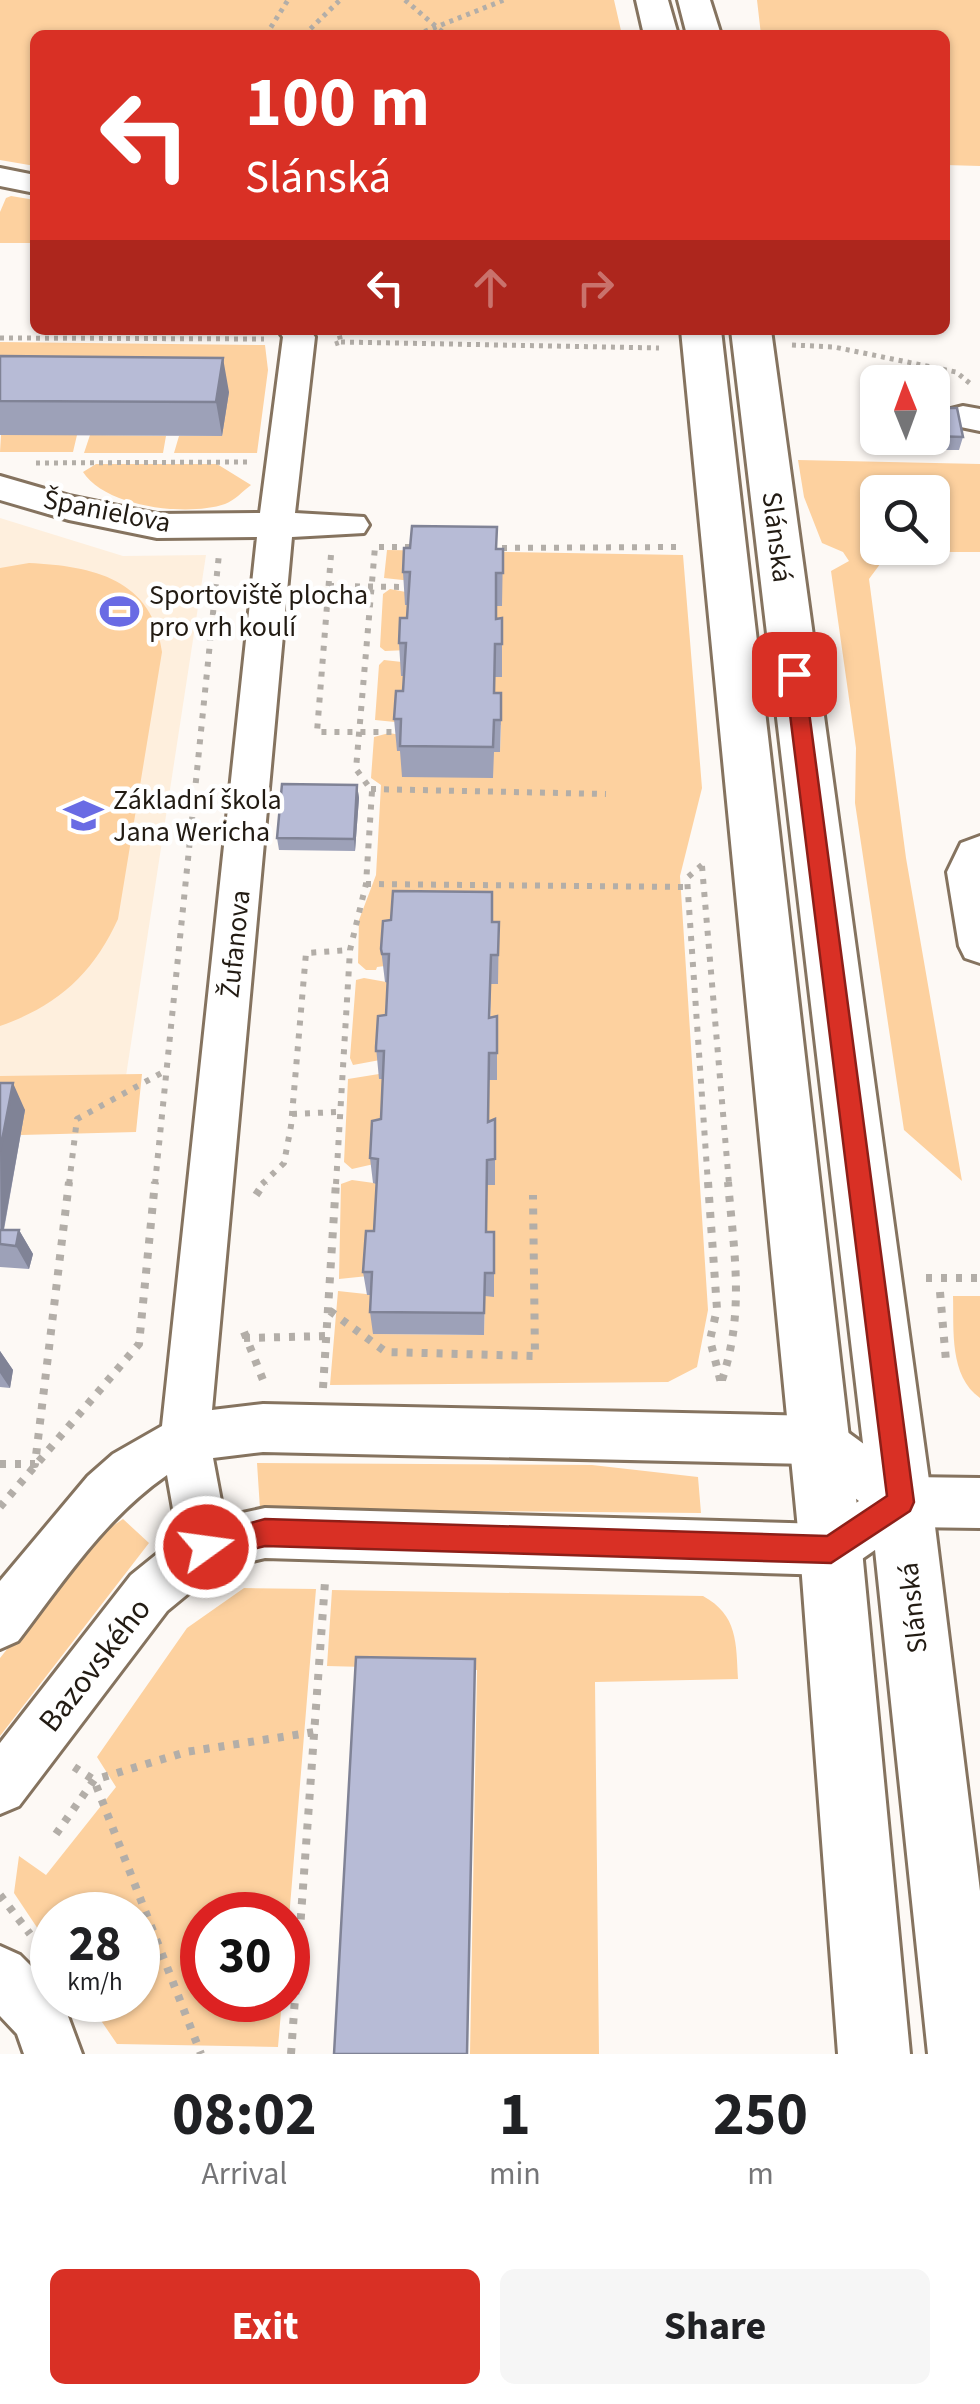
<!DOCTYPE html>
<html lang="en">
<head>
<meta charset="utf-8">
<style>
	:root { --surface:#fff; --page:#f6f6f6; --text:#202124; --muted:#757577; --accent:#d93025 }
	body { margin:0; font-family:"Source Sans 3",sans-serif; background:var(--page); color:var(--text); height:100vh; display:flex; flex-direction:column; font-size:38px; white-space:nowrap }
	* { box-sizing:border-box; margin:0 }
	p { font-size:32px; color:var(--muted) }
	.icon { flex:none; width:55px; height:55px; fill:none; stroke:currentColor; stroke-width:2; stroke-linecap:round; stroke-linejoin:round }
	.map { position:relative; height:2054px; overflow:hidden }
	.sheet { display:flex; flex-direction:column; background:var(--surface); flex:1 }
	.sheet>* { flex:none }
	.guide { position:absolute; left:30px; top:30px; width:920px; height:305px; border-radius:15px; box-shadow:0 2px 8px #0004; background:#d93025; color:#fff; overflow:hidden }
	.needle { width:65px; rotate:359deg }
	.controls { position:absolute; left:860px; top:365px; display:grid; gap:20px }
	.controls a { display:grid; place-items:center; width:90px; height:90px; border-radius:15px; background:var(--surface); box-shadow:0 2px 8px #0004; font-size:50px }
	.speed { position:absolute; left:30px; top:1892px; display:flex; gap:20px; font-size:50px; font-weight:700; text-align:center }
	.speed>* { display:grid; place-content:center; width:130px; height:130px; border-radius:50%; background:var(--surface); box-shadow:0 2px 8px #0004; line-height:1 }
	.speed small { font-size:25px; font-weight:400 }
	.speed .limit { border:15px solid #d22; background:#fff; color:#111 }
	.pin { position:absolute; display:grid; place-items:center; width:85px; height:85px; color:#fff; margin:-42px; border-radius:20px; box-shadow:0 5px 15px #0006 }
	.me { position:absolute; width:110px; margin:-55px; rotate:76deg; stroke-linejoin:round; filter:drop-shadow(0 0 8px #0008) }
	.turn { display:flex; align-items:center; gap:35px; height:210px; padding:0 50px; font-size:45px }
	.turn .icon { width:130px; height:130px; stroke-width:2.5 }
	.turn b { display:block; font-size:70px; line-height:85px }
	.lanes { display:flex; align-items:center; height:95px; padding:0 50px; background:#0003; justify-content:center; gap:50px; direction:ltr }
	.lanes .off { opacity:.35 }
	.eta { display:flex; justify-content:space-evenly; align-items:center; height:170px; text-align:center }
	.eta b { font-size:60px; font-weight:700; line-height:70px }
	.cta { display:flex; gap:20px; margin-top:auto; padding:20px 50px }
	.cta a { flex:1; height:115px; border-radius:15px; background:var(--accent); color:#fff; font-size:40px; font-weight:700; line-height:115px; text-align:center }
	.cta a+a { background:var(--page); color:var(--text) }
	.map>svg:first-child { display:block }
	.built { fill:#feefdd }
	.green { fill:#fdd19f; fill-rule:evenodd }
	.lines { fill:none; stroke-linecap:round; stroke-linejoin:round }
	.minor-casing { stroke:#85735f; stroke-width:6 }
	.major-casing { stroke:#85735f; stroke-width:6 }
	.path-far2 { stroke:#b3aea8; stroke-width:5; stroke-dasharray:4 5; stroke-linecap:butt }
	.path-far1 { stroke:#b3aea8; stroke-width:6; stroke-dasharray:5 8; stroke-linecap:butt }
	.path { stroke:#b3aea8; stroke-width:8; stroke-dasharray:6 9; stroke-linecap:butt }
	.minor { fill:#fff; fill-rule:evenodd }
	.major { fill:#fff; fill-rule:evenodd }
	.wall { fill:#9da1b8 }
	.shaded-wall { fill:#808396 }
	.building { fill:#b7bbd6; stroke:#808396; stroke-width:2.5 }
	.route { fill:#d93025; stroke:#8d1f18; stroke-width:2.5 }
	.labels { text-anchor:middle; dominant-baseline:central; stroke-width:9; stroke-linejoin:round; paint-order:stroke }
	.street-label { font-size:28px; fill:#221b13; stroke:#fff }
	.poi-label { font-size:28px; fill:#221b13; stroke:#fff; text-anchor:start }
	.near-street-label { font-size:32px; fill:#221b13; stroke:#fff }
</style>
</head>
<body>
<div class="map">
<svg width="980" height="2054" viewBox="0 0 980 2054">
	<rect width="100%" height="100%" fill="#fdf9f5"/>
	<!-- built -->
	<path class="built" d="M0,518L123,556L206,555L126,1076H0Z"/>
	<!-- green -->
	<path class="green" d="M0,0H614L622,35H35V166L0,160Z
		M757,0H980V166L945,165V35H761Z
		M11,196L35,200V243H0V212L6,198Z
		M0,342L265,345L268,370L257,453H174L179,436H222L228,392L0,358Z
		M1,435H77L73,452H0Z
		M90,435L166,436L163,453H84Z
		M798,460L980,464V552H889L869,579L906,858L962,1181L904,1130L855,803L856,748L831,571L849,561L843,552L822,543L804,497ZM878,492H932V548H878Z
		M96,464H217L251,485C243,491 234,501 225,504C187,517 105,507 83,472Z
		M387,550L683,555L702,788L680,876L708,1310L697,1367L668,1382L330,1385L338,1291L375,1295L374,1334L484,1335L485,1296H494L486,1256L487,1185L495,1184V1146L488,1148L491,984L498,983V952L377,967L376,970H366L358,963L359,920L376,875L381,785L371,778L374,737L389,733L500,752L501,725H494L495,677L502,676V652H495L496,606H502L412,581L384,578Z
		M29,563C93,566 153,579 162,652L118,919C93,974 57,1006 0,1026V568Z
		M390,589L406,592L411,605L409,650L385,651L380,647L383,594Z
		M384,660L402,662L407,676L405,723L375,720L379,665Z
		M364,978L392,983L380,1060L353,1065L350,1058L356,980Z
		M142,1074L136,1132L21,1135L0,1107V1076Z
		M379,1074L386,1079L374,1164L352,1169L344,1162L348,1079Z
		M352,1180L381,1184L368,1276L339,1279L341,1184Z
		M953,1296H980V1398C949,1376 954,1330 953,1296Z
		M257,1463L592,1465L698,1477L701,1513L260,1509Z
		M123,1519L149,1543L0,1736V1658L96,1537Z
		M244,1588L316,1589L288,1931V1915H202V2000H282L278,2047L117,2044L87,2000H138V1915H52V1950L14,1893L19,1856L46,1875L116,1787L97,1757L187,1628Z
		M332,1590L703,1596C738,1615 736,1643 738,1679L595,1682L599,2054H470L477,1670L327,1666Z"/>
	<g class="lines">
		<defs>
			<path id="minor" d="M0,168L35,175V193L0,186Z
				M278,330H310L315,337L295,513L364,517L369,525L364,533L292,537L212,1410L263,1404L818,1416L835,1423L909,1477L980,1478V1528L908,1527L849,1568L831,1575L265,1558L218,1569L167,1611L19,1806L0,1814V1743L131,1575L178,1537L167,1475C105,1518 63,1582 18,1641L0,1649V1581L88,1476L113,1454L162,1426L257,537L157,538L69,520L0,500V476L69,496L157,514L260,513L283,337ZM263,1452L810,1464L859,1501L824,1524L265,1508L224,1517L213,1458Z
				M963,406L980,409V431L951,425L947,417L951,409Z
				M980,836V963L965,958L959,946L947,872L961,843Z
				M0,1946L20,1955L52,1987V2000H62L82,2054H24L17,2034L0,2016Z"/>
			<path id="major" d="M636,0H668L678,35H644Z
				M678,0H710L721,35H687Z
				M681,330H721L862,1550L910,2054H838L800,1550Z
				M731,330H771L932,1502L980,1891V2054H928L870,1502Z"/>
		</defs>
		<!-- minor casing -->
		<use href="#minor" class="minor-casing"/>
		<!-- major casing -->
		<use href="#major" class="major-casing"/>
		<!-- path-far2 -->
		<path class="path-far2" d="M405,0L446,35
			M266,35L288,0
			M304,35L340,0
			M416,35L504,0
			M0,338L264,339
			M341,342L659,348
			M335,344L341,342L338,330
			M792,345L834,347L956,372L972,385
			M36,463L249,462"/>
		<!-- path-far1 -->
		<path class="path-far1" d="M379,547H416
			M489,548L681,547
			M331,555L317,732H392
			M329,586L406,587
			M371,789L606,794
			M702,865L687,878L708,1184
			M702,866L729,1184
			M366,884L688,887
			M292,1114L338,1112
			M69,1184L77,1119L167,1070
			M155,1184L219,554
			M262,1184L284,1163L291,1126L306,953L350,950
			M336,1184L350,950L366,884L372,791L356,769L375,547"/>
		<!-- path -->
		<path class="path" d="M708,1182L717,1309L710,1340L721,1383
			M256,1195L265,1182
			M926,1278H980
			M940,1292L946,1361
			M330,1311L386,1352L535,1356L533,1195
			M244,1332L265,1385
			M244,1338L329,1336
			M722,1380C745,1311 734,1253 728,1182
			M323,1388L336,1182
			M0,1464H35L69,1182
			M0,1507L139,1344L155,1182
			M74,1767L94,1780L201,2054
			M56,1834L94,1780L186,1752L314,1732
			M0,1895L30,1934
			M291,2054L325,1582"/>
		<!-- minor -->
		<use href="#minor" class="minor"/>
		<!-- major -->
		<use href="#major" class="major"/>
	</g>
	<!-- wall -->
	<path class="wall" d="M0,356L229,392L222,436L0,435Z
		M932,408L963,437L959,450H897L895,438H932Z
		M497,549H503L502,606H496V619L502,618V677H495V693L501,720L500,752H494L493,778L402,777L400,751H397L394,719L403,691L404,676H401L399,643L407,618V605H405L403,572Z
		M357,785L359,798L355,851L279,850L277,838Z
		M492,921L499,922L498,984H491L490,1017L497,1016V1080H489L488,1121L495,1119V1185H487L486,1232H494V1297L485,1296L484,1335L373,1334L370,1312V1295H367L363,1272L374,1231L376,1184L373,1183L370,1158L381,1119L382,1079H379L376,1047L386,1015L388,983L385,982L381,949Z
		M0,1083L25,1110L4,1230H19L33,1254L29,1269L0,1267Z
		M0,1351L13,1370L10,1388L0,1387Z"/>
	<!-- shaded-wall -->
	<path class="shaded-wall" d="M223,358L229,392L222,436L216,402Z
		M357,785L359,798L355,851L354,839Z
		M13,1083L25,1110L1,1244L0,1151Z
		M19,1230L33,1254L29,1269L16,1246Z
		M0,1351L13,1370L10,1388L0,1373Z"/>
	<!-- building -->
	<path class="building" d="M0,356L223,358L216,402L0,401Z
		M932,408H957L963,437L932,436Z
		M412,526L497,527L496,549H503V573H496V619L502,618V644H495L494,693H501V720H494L493,747L400,746L401,719H394L396,691H403L406,643H399L400,618H407L410,572H403L404,548H410Z
		M282,784L357,785L354,839L277,838Z
		M393,891L492,892V922H499L498,955H491L489,1018L497,1016V1053H489L488,1122L495,1119V1159L487,1160L486,1232H494V1273H485L484,1313L370,1312L372,1272H363L366,1231H374L378,1159L370,1158L372,1121L381,1119L384,1051H376V1047L378,1016L386,1015L389,954H382L381,949L383,921L391,920Z
		M0,1083H13L0,1151Z
		M0,1230H19L16,1246L0,1244Z
		M356,1657L475,1659L467,2054H334Z"/>
	<!-- route -->
	<path class="route" d="M794,666L804,674L914,1502L910,1511L831,1563L265,1546L206,1561L196,1557L192,1547L196,1538L265,1519L827,1536L887,1496L785,674Z"/>
	<!-- icons -->
	<defs>
		<symbol id="stadium-bare" viewBox="-9 -9 18 18"><path d="M0-5a6.5 5 0 1 0 0 10a6.5 5 0 1 0 0-10ZM-3.5-1.8h7v3.6h-7Z" fill="#696be4" stroke="#fff" stroke-width="2.5" paint-order="stroke"/></symbol>
		<symbol id="school-bare" viewBox="-9 -9 18 18"><path d="M0-5L7-2L0 1L-7-2ZM-4 1L0 2.5L4 1V4Q0 6-4 4Z" fill="#696be4" stroke="#fff" stroke-width="2.5" paint-order="stroke"/></symbol>
	</defs>
	<g fill-rule="evenodd">
		<use href="#stadium-bare" x="92" y="584" width="55" height="55"/>
		<use href="#school-bare" x="56" y="788" width="55" height="55"/>
	</g>
	<g class="labels">
		<!-- street labels -->
		<g class="street-label">
			<text transform="translate(107 511) rotate(11)">Španielova</text>
			<text transform="translate(777 537) rotate(83)">Slánská</text>
			<text transform="translate(235 944) rotate(-84)">Žufanova</text>
			<text transform="translate(913 1608) rotate(-96)">Slánská</text>
		</g>
		<!-- poi labels -->
		<g class="poi-label">
			<text x="149" y="595">Sportoviště plocha<tspan x="149" dy="32">pro vrh koulí</tspan></text>
			<text x="113" y="800">Základní škola<tspan x="113" dy="32">Jana Wericha</tspan></text>
		</g>
		<!-- near-street labels -->
		<g class="near-street-label">
			<text transform="translate(95 1665) rotate(-52)">Bazovského</text>
		</g>
	</g>
</svg>
<div class="controls">
<a><svg class="needle" viewBox="-14 -14 28 28"><path d="M0-13l5 13h-10z" fill="#e53935"/><path d="M0 13l5-13h-10z" fill="#757577"/></svg></a>
<a><svg class="icon" aria-label="search" viewBox="0 0 24 24"><circle cx="10" cy="10" r="6"/><path d="M15 15l6 6"/></svg></a>
</div>
<div class="speed"><div>28<small>km/h</small></div><div class="limit">30</div></div>
<div class="pin" style="left:794px;top:674px;background:#d93025"><svg class="icon" aria-label="arrive" viewBox="0 0 24 24"><path d="M6 21V4h12l-3 4 3 4H6"/></svg></div>
<svg class="me" style="left:206px;top:1547px" viewBox="-20 -20 40 40"><circle r="17" fill="#d93025" stroke="#fff" stroke-width="3"/><path d="M0-11L8 9 0 5-8 9z" fill="#fff"/></svg>
<div class="guide">
<div class="turn"><svg class="icon" aria-label="left" viewBox="0 0 24 24"><path d="M17 20v-9H6M10 6l-5 5 5 5"/></svg><div><b>100 m</b>Slánská</div></div>
<div class="lanes"><svg class="icon" aria-label="left" viewBox="0 0 24 24"><path d="M17 20v-9H6M10 6l-5 5 5 5"/></svg><svg class="icon off" aria-label="ahead" viewBox="0 0 24 24"><path d="M12 20V5M6 11l6-6 6 6"/></svg><svg class="icon off" aria-label="right" viewBox="0 0 24 24"><path d="M7 20v-9h11M14 6l5 5-5 5"/></svg></div>
</div>
</div>
<section class="sheet">
<div class="eta">
<div><b>08:02</b><p>Arrival</p></div>
<div><b>1</b><p>min</p></div>
<div><b>250</b><p>m</p></div>
</div>
<div class="cta"><a>Exit</a><a>Share</a></div>
</section>
</body>
</html>
